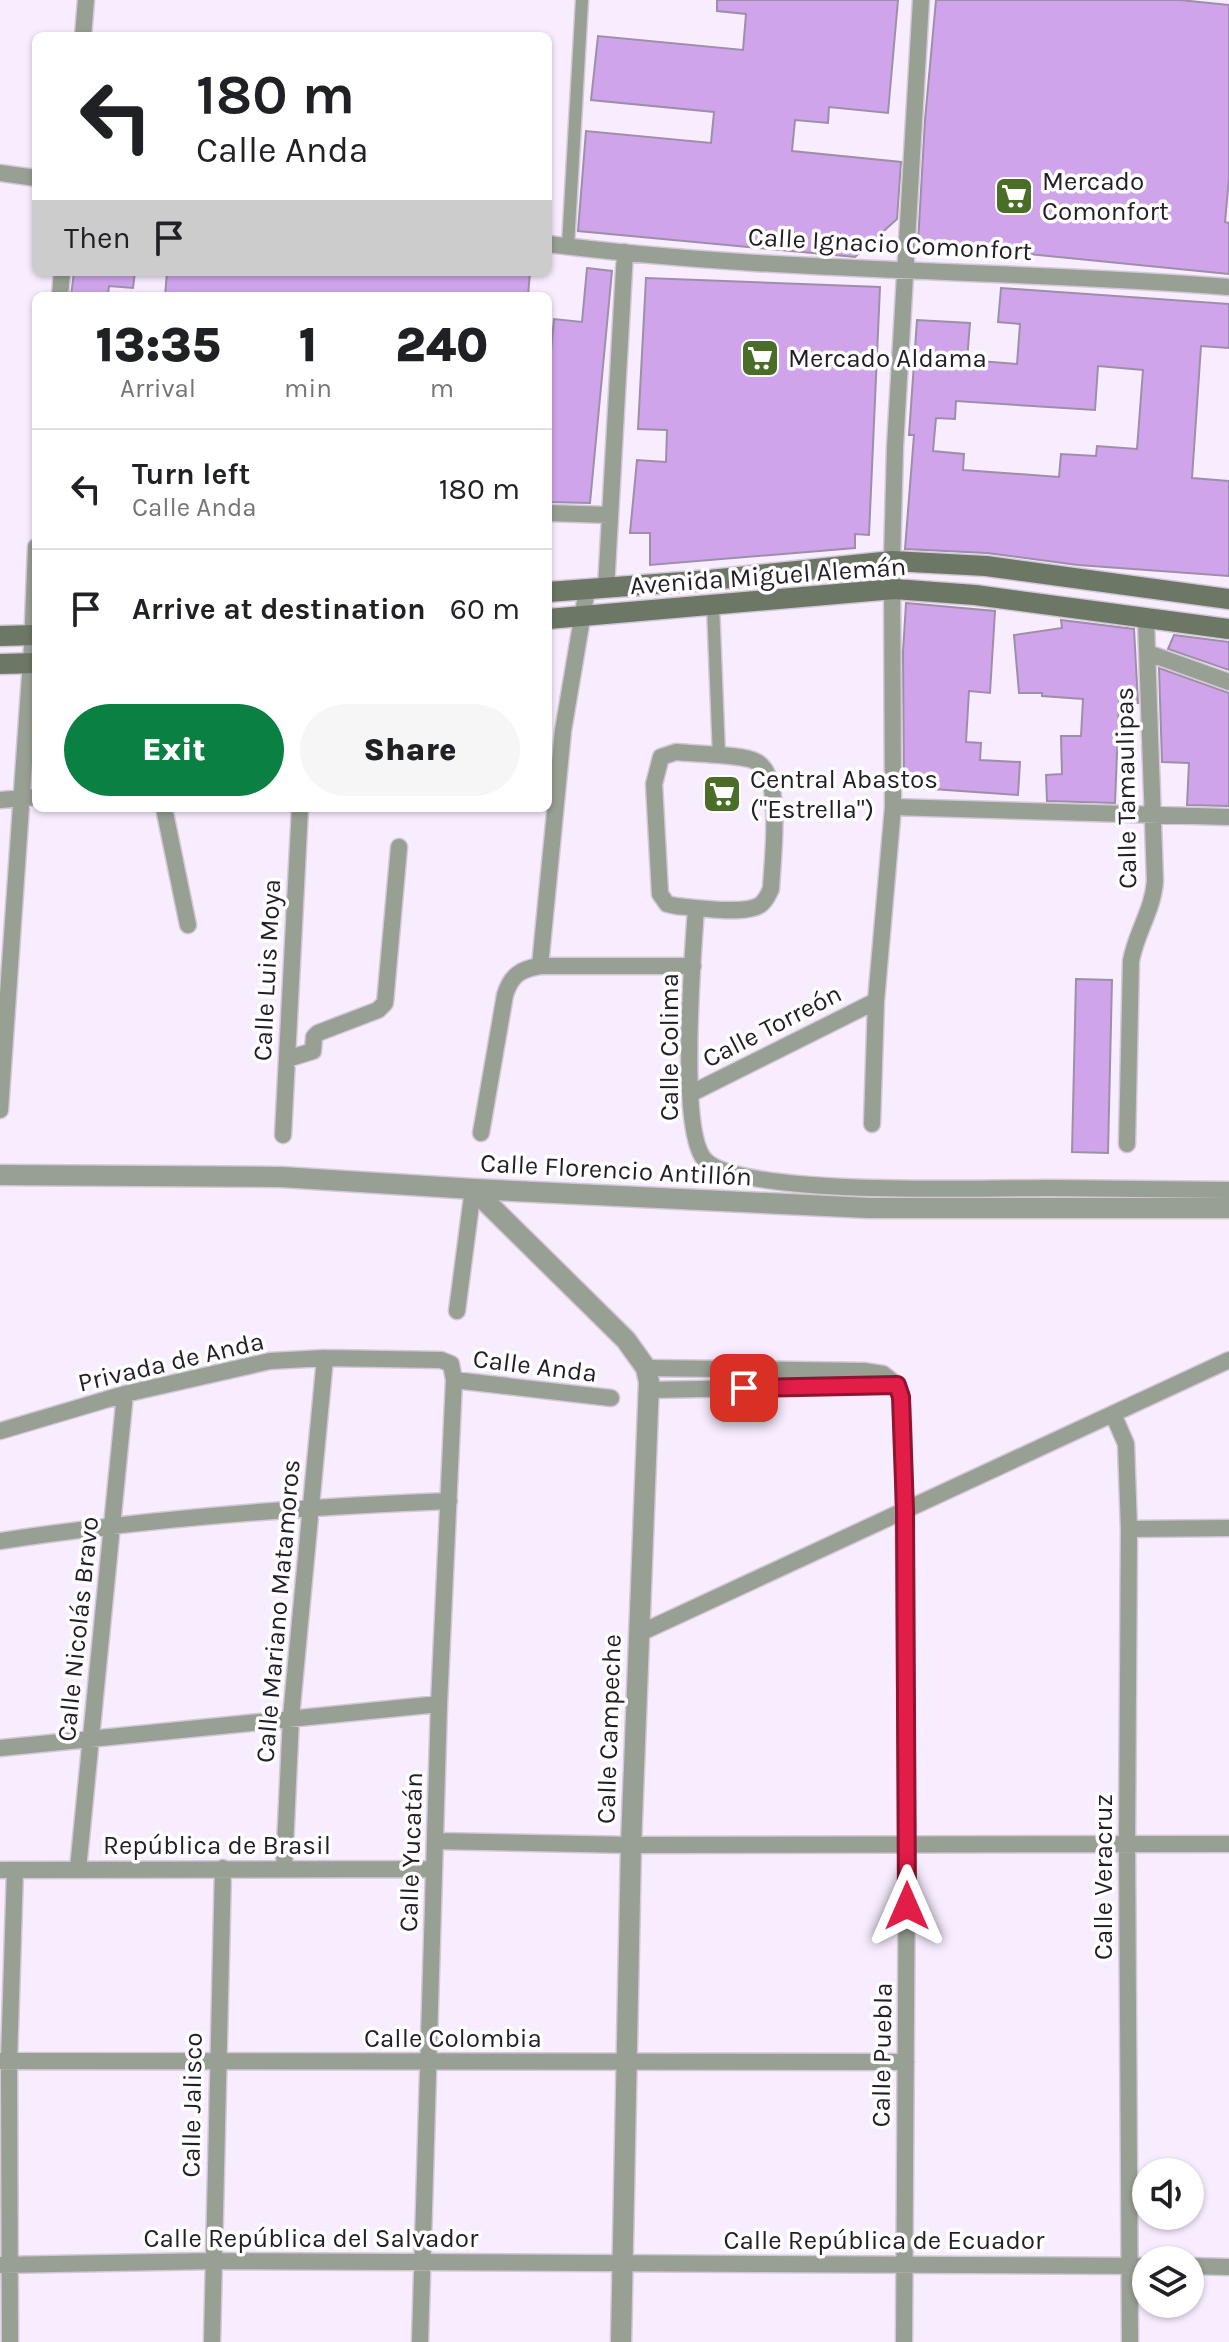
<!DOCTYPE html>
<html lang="en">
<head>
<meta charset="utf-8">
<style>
	:root { --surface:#fff; --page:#f6f6f6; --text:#202124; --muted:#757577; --line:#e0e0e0; --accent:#0b8043 }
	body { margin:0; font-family:Karla,sans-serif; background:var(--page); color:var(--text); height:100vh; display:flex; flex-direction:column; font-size:30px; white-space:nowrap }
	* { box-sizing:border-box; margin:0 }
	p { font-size:26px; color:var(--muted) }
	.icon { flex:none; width:44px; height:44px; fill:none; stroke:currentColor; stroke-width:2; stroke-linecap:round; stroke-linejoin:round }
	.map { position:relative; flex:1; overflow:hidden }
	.panel { position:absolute; left:32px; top:292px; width:520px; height:520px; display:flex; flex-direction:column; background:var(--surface); border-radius:12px; box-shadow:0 2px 6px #0004 }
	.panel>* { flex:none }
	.guide { position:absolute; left:32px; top:32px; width:520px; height:244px; border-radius:12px; box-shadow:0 2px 6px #0004; background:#fff; color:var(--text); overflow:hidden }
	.buttons { position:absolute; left:1132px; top:2158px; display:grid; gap:16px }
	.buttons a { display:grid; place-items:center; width:72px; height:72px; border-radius:50%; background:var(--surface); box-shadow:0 2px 6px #0004; font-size:40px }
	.pin { position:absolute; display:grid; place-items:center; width:68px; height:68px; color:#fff; margin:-34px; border-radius:16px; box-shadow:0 4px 12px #0006 }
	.me { position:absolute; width:88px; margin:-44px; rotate:0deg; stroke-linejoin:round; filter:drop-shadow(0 0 6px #0008) }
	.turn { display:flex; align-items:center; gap:28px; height:168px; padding:0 32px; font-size:36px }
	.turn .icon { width:104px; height:104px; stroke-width:2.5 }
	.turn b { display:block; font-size:56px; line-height:68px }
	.then { display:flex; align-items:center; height:76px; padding:0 32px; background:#0003; gap:16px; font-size:30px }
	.eta { display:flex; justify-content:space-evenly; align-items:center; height:136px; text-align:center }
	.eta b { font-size:48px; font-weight:800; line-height:56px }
	.action { display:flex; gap:16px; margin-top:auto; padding:16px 32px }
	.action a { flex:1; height:92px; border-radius:48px; background:var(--accent); color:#fff; font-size:32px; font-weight:800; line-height:92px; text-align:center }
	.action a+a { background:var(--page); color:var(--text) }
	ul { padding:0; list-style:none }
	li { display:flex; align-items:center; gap:24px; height:120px; padding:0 32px; border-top:2px solid var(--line) }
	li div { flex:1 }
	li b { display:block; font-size:30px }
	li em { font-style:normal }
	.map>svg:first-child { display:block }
	.building { fill:#cfa4eb; stroke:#9e8fa9; stroke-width:2; fill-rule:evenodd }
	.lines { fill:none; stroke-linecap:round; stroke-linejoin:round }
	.pedestrian-casing { stroke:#d2c8d8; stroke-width:15 }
	.minor-casing { stroke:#d2c8d8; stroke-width:19 }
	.tertiary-casing { stroke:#d2c8d8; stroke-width:23 }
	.secondary-casing { stroke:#d2c8d8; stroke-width:23 }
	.pedestrian { stroke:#989f93; stroke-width:12 }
	.minor { stroke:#989f93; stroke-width:16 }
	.tertiary { stroke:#989f93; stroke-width:20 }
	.secondary { stroke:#6d7766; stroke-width:20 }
	.route-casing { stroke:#92132f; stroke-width:20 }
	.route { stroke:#e11d48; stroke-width:14 }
	.labels { text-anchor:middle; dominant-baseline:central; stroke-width:7; stroke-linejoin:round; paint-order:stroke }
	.poi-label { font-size:26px; fill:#231d27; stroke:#fff; text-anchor:start }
	.street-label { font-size:26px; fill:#231d27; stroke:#fff }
</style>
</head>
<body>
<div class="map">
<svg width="1229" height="2342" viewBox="0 0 1229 2342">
	<rect width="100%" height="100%" fill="#f8edff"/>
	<!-- building -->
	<path class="building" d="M717,0H898L888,113L829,107L828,123L795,120L792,151L901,162L897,219L855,257L578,231L586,131L711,143L714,112L591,100L598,36L743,50L746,14L717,11Z
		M936,0H1180L1229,5V178L1225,222L1229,223V274L918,243L925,120Z
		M587,268L612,271L590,503L548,502V384L554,319L582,322Z
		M74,272H135L133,288L109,286L108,296H71Z
		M167,272H530L528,296H165Z
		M646,278L880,287L869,535L855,534V548L650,565V533H630L637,460L666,462L667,430L638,429Z
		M1001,288L1229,304V348L1201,346L1192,478L1229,481V576L1078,565L987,553L905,549L914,435H909L917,320L970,323L967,360L1017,364L1020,324L998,322ZM1098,366L1143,370L1137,449L1097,446L1096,456L1061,454L1059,477L963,470L964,454L933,451L936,418L955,419L956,401L1095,410Z
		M906,603L995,611L990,693L969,691L966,742L981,743L980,760L1020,762L1018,795L904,787L903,652Z
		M1061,620L1134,629L1138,703L1119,702L1115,803L1047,801L1046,775L1062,774L1061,736H1081L1083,699L1042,696V693H1019L1014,635L1062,628Z
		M1174,635L1229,642V670L1168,649Z
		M1159,668L1229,693V806L1187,805L1189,763L1162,762Z
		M1076,979L1112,980L1108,1153L1072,1152Z"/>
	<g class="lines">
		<defs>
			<path id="pedestrian" d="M568,246L582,0
				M713,605L719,756"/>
			<path id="minor" d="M83,36L86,0
				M0,173L36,178
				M548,244C774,273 1003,269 1229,287
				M60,296L62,272
				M548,513L610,515
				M606,588L625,252
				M1148,653L1229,682
				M676,752C693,754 744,754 757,762C784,777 772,861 771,889C768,895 766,901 760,905C744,915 696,908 676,906L667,904L660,894L654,784L661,757Z
				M0,800L36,797
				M893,807L1229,817
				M164,808L188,925
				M696,908C693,953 678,1131 705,1160C740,1197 988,1188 1047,1188C1108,1189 1168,1189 1229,1190
				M540,966L563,731L587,589
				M287,1059L313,1051L314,1037L318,1033L378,1010L385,1003L399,847
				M690,1094L876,1001
				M0,1110L32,647L36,547
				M872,1124L876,1001L893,807L892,561L895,447L921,0
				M481,1133L505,995C511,975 521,969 540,966H693
				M283,1135L300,808
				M1127,1144L1131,961C1136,933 1153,910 1155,881L1146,620
				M457,1311L473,1189
				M646,1368L864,1371L883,1374L897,1385L901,1397L903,1425L907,1843L904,2342
				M454,1380L611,1398
				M649,1390L897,1385
				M1113,1414L1126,1444L1129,1529L1127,1843L1130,2342
				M0,1431L125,1394L270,1361L325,1358L441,1360L451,1364L454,1380L439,1704L420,2342
				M1129,1529L1229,1528
				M0,1541C151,1518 297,1507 449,1501
				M638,1634L1229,1360
				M0,1748L439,1704
				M435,1841L631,1845L1229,1844
				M284,1868L291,1717L325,1358
				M78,1869L125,1394
				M0,1870L434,1869
				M0,2061L906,2062
				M0,2265L213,2261L1146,2266
				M1190,2266L1229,2267
				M10,2342L9,2061L15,1870
				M212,2342L223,1868"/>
			<path id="tertiary" d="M0,1175L281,1177L473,1189L869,1208H1229
				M473,1189L626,1340L646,1368L649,1382L631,1845L621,2342"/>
			<path id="secondary" d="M548,592L710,580L892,561L986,566L1229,599
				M548,619L894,589L975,595L1229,629
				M0,636L36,635
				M0,664L36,663"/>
		</defs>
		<!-- pedestrian casing -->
		<use href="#pedestrian" class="pedestrian-casing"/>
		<!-- minor casing -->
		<use href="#minor" class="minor-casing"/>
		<!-- tertiary casing -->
		<use href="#tertiary" class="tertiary-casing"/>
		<!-- secondary casing -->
		<use href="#secondary" class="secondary-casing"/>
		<!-- pedestrian -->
		<use href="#pedestrian" class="pedestrian"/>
		<!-- minor -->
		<use href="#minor" class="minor"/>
		<!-- tertiary -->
		<use href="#tertiary" class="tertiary"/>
		<!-- secondary -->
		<use href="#secondary" class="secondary"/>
	</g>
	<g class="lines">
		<defs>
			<path id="route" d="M744,1388L897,1385L901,1397L905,1510L907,1906"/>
		</defs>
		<!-- route casing -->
		<use href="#route" class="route-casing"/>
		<!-- route -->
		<use href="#route" class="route"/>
	</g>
	<!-- icons -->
	<defs>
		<symbol id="supermarket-square" viewBox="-11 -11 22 22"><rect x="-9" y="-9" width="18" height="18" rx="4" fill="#4a6e27" stroke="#fff"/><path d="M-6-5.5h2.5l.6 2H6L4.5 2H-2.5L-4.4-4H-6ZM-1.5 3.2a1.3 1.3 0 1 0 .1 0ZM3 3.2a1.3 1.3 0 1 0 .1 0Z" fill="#fff"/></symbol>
	</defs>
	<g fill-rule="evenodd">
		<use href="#supermarket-square" x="992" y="174" width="44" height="44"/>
		<use href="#supermarket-square" x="738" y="336" width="44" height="44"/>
		<use href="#supermarket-square" x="700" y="772" width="44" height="44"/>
	</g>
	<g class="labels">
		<!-- poi labels -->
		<g class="poi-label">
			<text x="1042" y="181">Mercado<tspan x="1042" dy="30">Comonfort</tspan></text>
			<text x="788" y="358">Mercado Aldama</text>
			<text x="750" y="779">Central Abastos<tspan x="750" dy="30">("Estrella")</tspan></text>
		</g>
		<!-- street labels -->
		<g class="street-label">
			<text transform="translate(890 244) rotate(3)">Calle Ignacio Comonfort</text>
			<text transform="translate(768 576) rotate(-4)">Avenida Miguel Alemán</text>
			<text transform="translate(1126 788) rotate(-91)">Calle Tamaulipas</text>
			<text transform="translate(267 970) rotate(-87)">Calle Luis Moya</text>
			<text transform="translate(772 1026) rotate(-27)">Calle Torreón</text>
			<text transform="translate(669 1047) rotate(-90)">Calle Colima</text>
			<text transform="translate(616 1170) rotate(3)">Calle Florencio Antillón</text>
			<text transform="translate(171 1362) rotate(-13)">Privada de Anda</text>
			<text transform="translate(535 1366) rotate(7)">Calle Anda</text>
			<text transform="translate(278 1611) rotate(-85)">Calle Mariano Matamoros</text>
			<text transform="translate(78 1629) rotate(-84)">Calle Nicolás Bravo</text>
			<text transform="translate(609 1729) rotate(-88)">Calle Campeche</text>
			<text x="217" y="1845">República de Brasil</text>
			<text transform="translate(411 1852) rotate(-88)">Calle Yucatán</text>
			<text transform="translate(1103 1877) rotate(-90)">Calle Veracruz</text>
			<text x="453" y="2038">Calle Colombia</text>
			<text transform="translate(882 2055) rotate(-89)">Calle Puebla</text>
			<text transform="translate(192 2105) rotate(-89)">Calle Jalisco</text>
			<text x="311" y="2238">Calle República del Salvador</text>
			<text x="884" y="2240">Calle República de Ecuador</text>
		</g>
	</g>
</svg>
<div class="buttons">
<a><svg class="icon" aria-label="sound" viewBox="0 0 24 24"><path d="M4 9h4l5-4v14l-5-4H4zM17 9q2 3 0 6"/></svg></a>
<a><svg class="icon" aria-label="layers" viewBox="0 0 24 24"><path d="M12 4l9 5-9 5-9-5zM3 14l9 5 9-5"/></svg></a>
</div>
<div class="pin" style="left:744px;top:1388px;background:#d93025"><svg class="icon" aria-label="arrive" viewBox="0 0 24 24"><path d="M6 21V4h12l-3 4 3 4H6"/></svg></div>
<svg class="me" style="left:907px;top:1906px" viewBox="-20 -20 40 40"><path d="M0-17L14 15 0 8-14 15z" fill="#e11d48" stroke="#fff" stroke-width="4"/></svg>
<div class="guide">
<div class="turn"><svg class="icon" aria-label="left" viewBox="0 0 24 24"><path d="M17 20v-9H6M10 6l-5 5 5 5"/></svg><div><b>180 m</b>Calle Anda</div></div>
<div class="then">Then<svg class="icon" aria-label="arrive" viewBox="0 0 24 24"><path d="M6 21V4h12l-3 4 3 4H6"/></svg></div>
</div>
<section class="panel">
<div class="eta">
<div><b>13:35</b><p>Arrival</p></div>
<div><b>1</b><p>min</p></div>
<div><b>240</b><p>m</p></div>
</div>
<ul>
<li><svg class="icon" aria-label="left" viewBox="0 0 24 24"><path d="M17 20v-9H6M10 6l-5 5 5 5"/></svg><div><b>Turn left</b><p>Calle Anda</p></div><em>180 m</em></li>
<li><svg class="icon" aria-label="arrive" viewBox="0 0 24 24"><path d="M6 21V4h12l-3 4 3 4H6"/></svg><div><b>Arrive at destination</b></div><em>60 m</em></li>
</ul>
<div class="action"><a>Exit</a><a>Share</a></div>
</section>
</div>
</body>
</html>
